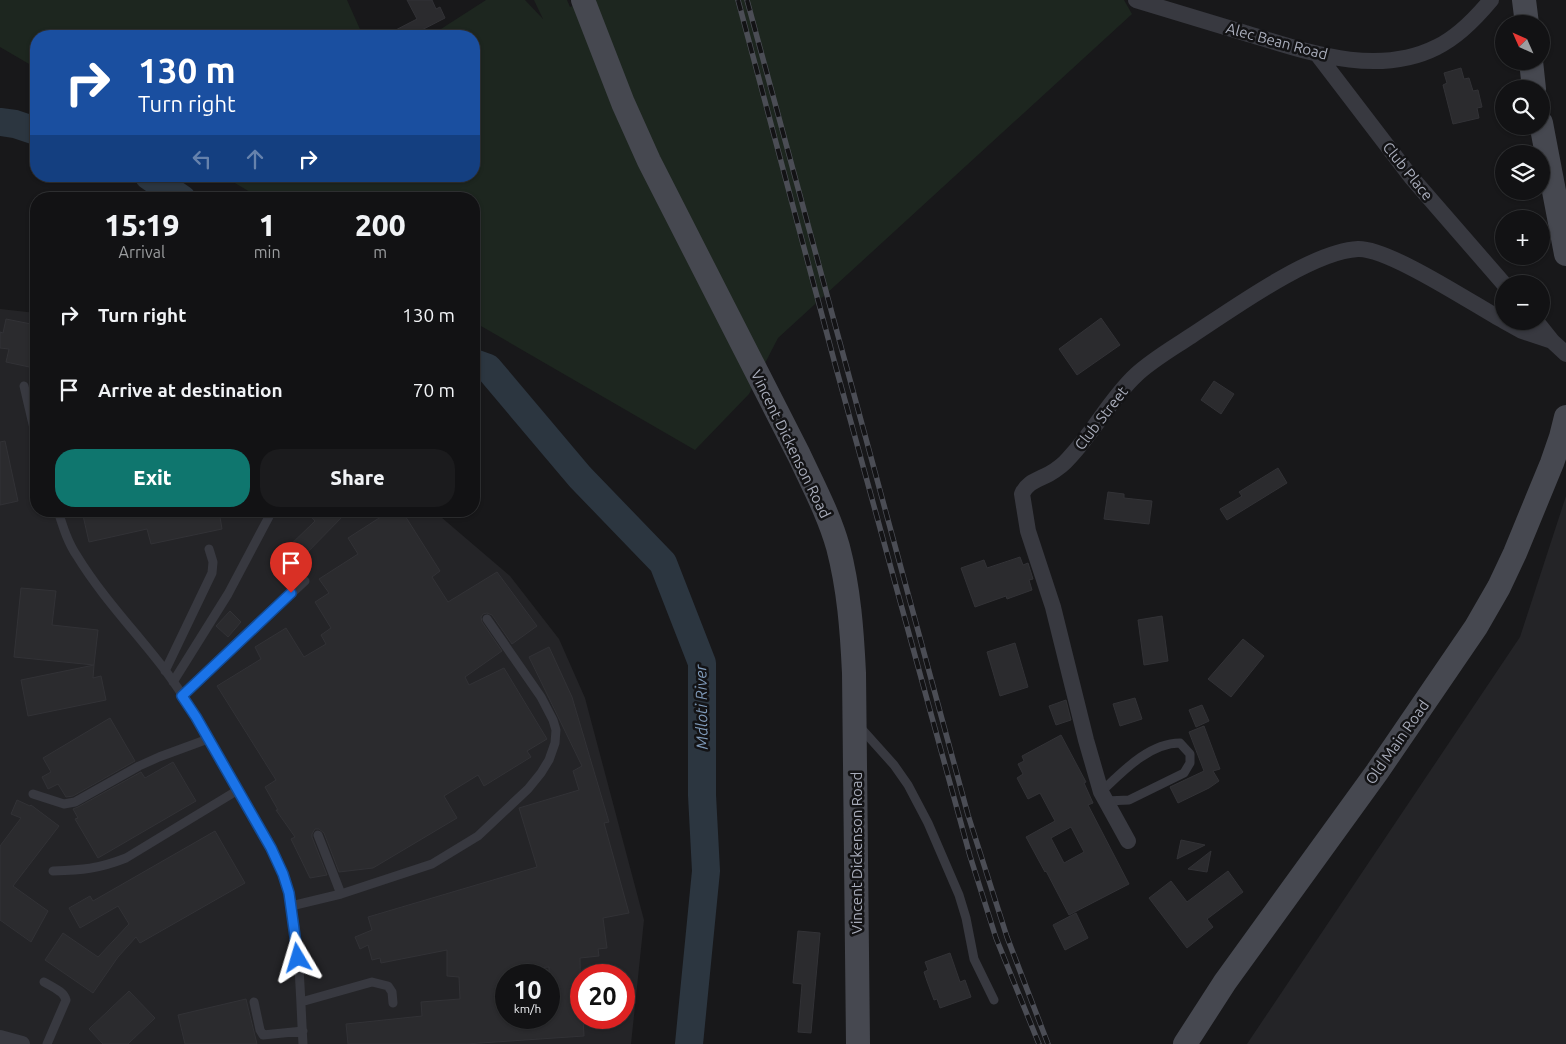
<!DOCTYPE html>
<html lang="en">
<head>
<meta charset="utf-8">
<style>
	:root { --surface:#121214; --page:#1b1b1d; --text:#f1f3f6; --muted:#9c9ea0; --line:#313234; --accent:#0f766e }
	body { margin:0; font-family:Ubuntu,sans-serif; background:var(--page); color:var(--text); height:100vh; display:flex; flex-direction:column; font-size:19px; white-space:nowrap }
	* { box-sizing:border-box; margin:0 }
	p { font-size:16px; color:var(--muted) }
	.icon { flex:none; width:28px; height:28px; fill:none; stroke:currentColor; stroke-width:2; stroke-linecap:round; stroke-linejoin:round }
	.map { position:relative; flex:1; overflow:hidden }
	.side { position:absolute; left:30px; top:192px; width:450px; height:325px; display:flex; flex-direction:column; background:var(--surface); border-radius:20px; box-shadow:0 1px 4px #0004,0 0 0 1px var(--line) }
	.side>* { flex:none }
	.hud { position:absolute; left:30px; top:30px; width:450px; height:152px; border-radius:20px; box-shadow:0 1px 4px #0004,0 0 0 1px var(--line); background:#1a4fa0; color:#fff; overflow:hidden }
	.needle { width:32px; rotate:315deg }
	.tools { position:absolute; left:1495px; top:15px; display:grid; gap:10px }
	.tools a { display:grid; place-items:center; width:55px; height:55px; border-radius:50%; background:var(--surface); box-shadow:0 1px 4px #0004,0 0 0 1px var(--line); font-size:25px }
	.speed { position:absolute; left:495px; top:964px; display:flex; gap:10px; font-size:25px; font-weight:700; text-align:center }
	.speed>* { display:grid; place-content:center; width:65px; height:65px; border-radius:50%; background:var(--surface); box-shadow:0 1px 4px #0004,0 0 0 1px var(--line); line-height:1 }
	.speed small { font-size:12px; font-weight:400 }
	.speed .limit { border:8px solid #d22; background:#fff; color:#111 }
	.pin { position:absolute; display:grid; place-items:center; width:42px; height:42px; color:#fff; margin:-51px -21px; border-radius:50% 50% 50% 0; rotate:-45deg; box-shadow:0 0 5px #0007 }
	.pin .icon { rotate:45deg }
	.me { position:absolute; width:55px; margin:-28px; rotate:353deg; stroke-linejoin:round; filter:drop-shadow(0 0 4px #0008) }
	.turn { display:flex; align-items:center; gap:18px; height:105px; padding:0 25px; font-size:22px }
	.turn .icon { width:65px; height:65px; stroke-width:2.5 }
	.turn b { display:block; font-size:35px; line-height:42px }
	.lanes { display:flex; align-items:center; height:48px; padding:0 25px; background:#0003; justify-content:center; gap:25px; direction:ltr }
	.lanes .off { opacity:.35 }
	.eta { display:flex; justify-content:space-evenly; align-items:center; height:85px; text-align:center }
	.eta b { font-size:30px; font-weight:800; line-height:35px }
	.button { display:flex; gap:10px; margin-top:auto; padding:10px 25px }
	.button a { flex:1; height:58px; border-radius:20px; background:var(--accent); color:#fff; font-size:20px; font-weight:800; line-height:58px; text-align:center }
	.button a+a { background:var(--page); color:var(--text) }
	ul { padding:0; list-style:none }
	li { display:flex; align-items:center; gap:15px; height:75px; padding:0 25px }
	li div { flex:1 }
	li b { display:block; font-size:19px }
	li em { font-style:normal }
	.map>svg:first-child { display:block }
	.built { fill:#242427; fill-rule:evenodd }
	.green { fill:#1d261f }
	.lines { fill:none; stroke-linecap:round; stroke-linejoin:round }
	.river { stroke:#2c3640; stroke-width:28 }
	.building { fill:#2b2b2e; stroke:#323236; fill-rule:evenodd }
	.lane { stroke:#383940; stroke-width:9 }
	.street { stroke:#383940; stroke-width:16 }
	.secondary { stroke:#464850; stroke-width:24 }
	.rail-casing { stroke:#4b4d55; stroke-width:5.5 }
	.rail { stroke:#131315; stroke-width:4; stroke-dasharray:11; stroke-linecap:butt }
	.route-casing { stroke:#114b97; stroke-width:12 }
	.route { stroke:#1a73e8; stroke-width:9 }
	.labels { text-anchor:middle; dominant-baseline:central; stroke-width:5; stroke-linejoin:round; paint-order:stroke }
	.street-label { font-size:15px; fill:#a9adbb; stroke:#131315 }
	.water-label { font-size:16px; font-style:italic; fill:#7e99b8; stroke:#131315 }
</style>
</head>
<body>
<div class="map">
<svg width="1566" height="1044" viewBox="0 0 1566 1044">
	<rect width="100%" height="100%" fill="#18181a"/>
	<!-- built -->
	<path class="built" d="M0,309L36,313V511H434L510,576L559,639L585,698L644,920L631,1044H0ZM506,975H549V1018H506ZM581,975H624V1018H581Z
		M1566,496V1044H1247L1520,637Z"/>
	<!-- green -->
	<path class="green" d="M0,0H347L363,36H36V68L0,47Z
		M486,0H525L543,19L534,0H567L570,7L589,0H1124L1132,14L778,338L749,394L695,450L474,322V199H262L223,176H474V36H430Z"/>
	<g class="lines">
		<!-- river -->
		<path class="river" d="M0,122L15,124L36,131
			M149,176L182,199
			M474,363L488,368L580,477L663,563L702,663V795L706,871L689,1044"/>
	</g>
	<!-- building -->
	<path class="building" d="M407,0H432L436,9L440,7L445,18L416,33L418,36H384L417,19Z
		M1461,68L1464,79L1469,78L1473,91L1478,90L1482,107L1477,108L1479,118L1453,124L1443,85L1447,83L1444,73Z
		M1101,318L1120,345L1077,375L1059,349Z
		M6,319L36,325V356L34,368L6,362L9,349L0,348V332L3,333Z
		M1214,381L1234,394L1221,414L1201,400Z
		M5,441L18,501L0,505V442Z
		M1278,468L1287,483L1227,520L1220,509L1242,496L1239,492Z
		M1108,492L1124,494V498L1152,501L1149,524L1104,519Z
		M82,511H219L222,529L151,544L147,529L89,542Z
		M306,511H348L295,565L283,552L315,521Z
		M390,511H402L440,571L432,577L448,602L497,572L537,626L512,644L492,615L487,613L483,614L481,617L482,622L502,651L465,677L469,685L504,668L547,739L527,751L531,757L484,786L478,775L444,796L457,818L373,868L339,872L324,833L319,829H315L312,834V837L327,875L310,878L291,839L295,837L276,810H278L265,787L276,780L217,686L261,659L255,647L286,628L304,657L326,644L321,635L331,628L315,602L329,593L319,579L358,554L348,538Z
		M1020,557L1023,565L1028,563L1033,579L1029,580L1032,590L1007,599L1006,596L975,607L961,568L984,560L987,568Z
		M21,588L56,591L52,625L98,630L94,665L14,657Z
		M230,611L241,622L228,637L216,626Z
		M1162,616L1168,661L1144,665L1138,620Z
		M1243,639L1264,656L1231,697L1208,679Z
		M1015,643L1028,687L1000,696L987,652Z
		M549,647L572,697L609,822L604,823L629,913L603,918L607,948L598,949L599,956L580,958L581,1018H583L584,1036L466,1044H348L346,1024L422,1016L421,1002L460,999L459,977L447,976V950L381,963L380,958L372,960L368,945L360,949L355,937L372,930L368,917L537,867L519,808L579,790L573,771L582,766L529,657ZM520,967L534,968L549,967V1018H506V972Z
		M94,665L93,678L101,676L106,700L28,716L21,680Z
		M1135,698L1142,719L1120,726L1113,704Z
		M1066,700L1071,720L1056,725L1049,706Z
		M1202,705L1209,721L1196,727L1189,710Z
		M110,718L135,761L73,796L66,797L58,784L48,789L42,777L51,772L43,758Z
		M1204,726L1220,769L1213,771L1219,781L1209,788L1178,803L1170,787L1204,771L1189,732Z
		M1061,735L1086,782L1084,783L1093,803L1088,805L1129,884L1069,915L1046,871L1045,872L1026,837L1055,821L1040,793L1028,799L1017,778L1023,774L1018,764L1024,761L1022,756ZM1071,827L1084,852L1064,863L1051,838Z
		M173,762L196,801L98,858L75,819L78,818L73,809L78,807L141,772L145,778Z
		M17,800L30,806L31,805L59,826L13,886L48,911L31,942L0,920V846L21,818L11,814Z
		M215,831L245,883L140,943L136,937L118,957L93,993L45,960L63,933L98,957L129,924L118,906L80,928L69,908L90,896L93,901Z
		M1181,840L1205,845L1177,859Z
		M1211,851L1207,872L1188,869Z
		M1228,871L1243,892L1207,919L1213,927L1187,948L1149,898L1171,881L1187,902Z
		M1076,913L1088,938L1065,950L1053,925Z
		M798,931L820,933L811,1033L798,1032L802,984L793,983Z
		M950,953L960,982L965,980L971,997L940,1008L937,999L934,1000L927,981L924,972L928,970L925,962Z
		M129,991L155,1018L128,1044H103L89,1029Z
		M246,999L257,1044H185L178,1015Z"/>
	<g class="lines">
		<!-- lane -->
		<path class="lane" d="M24,386L36,437
			M58,511C63,527 68,543 77,556C102,597 136,632 165,670C194,709 217,753 241,796C259,827 281,858 289,894C300,943 300,994 303,1044
			M165,671L212,573L213,562L209,549
			M173,682L228,594L272,511
			M182,696L305,581
			M859,726L894,765L908,785L928,823L959,895L966,918L974,959L994,1000
			M1101,792C1122,772 1149,743 1180,743L1190,754V763L1184,773L1129,800L1106,801
			M33,794L64,804L75,802L139,766L159,757L208,739
			M318,835L341,894
			M53,871C82,870 98,869 126,858L238,790
			M291,906L341,894L432,864L478,836L528,789L541,773L549,760L555,743L556,730L553,720L541,697L487,619
			M44,982C52,987 64,991 66,1000L47,1044
			M254,1002L260,1030L263,1035L303,1031
			M301,1002L372,982L388,986L392,992L393,1003"/>
		<!-- street -->
		<path class="street" d="M1136,0C1173,11 1209,22 1245,33C1305,51 1376,78 1437,47C1458,37 1476,18 1491,0
			M1317,54L1411,177L1504,284
			M1504,321L1522,331L1552,341
			M1536,321L1552,341L1566,354
			M1128,841L1101,792L1086,740L1053,607L1028,531L1022,494C1027,482 1038,480 1049,474C1056,470 1064,464 1069,458C1094,432 1110,399 1136,375C1152,360 1173,348 1191,336C1231,310 1312,251 1358,249C1389,248 1473,304 1504,321
			M0,1038L22,1044"/>
		<!-- secondary -->
		<path class="secondary" d="M583,0L623,103L649,161L799,455C813,485 829,515 838,547C849,589 852,631 854,673L858,1044
			M1524,0L1527,24
			M1531,61L1534,89
			M1541,123L1566,254
			M1185,1044L1225,982L1377,772L1476,627L1499,587L1515,553L1552,463L1561,437L1566,417"/>
		<defs>
			<path id="rail" d="M738,0L835,364L970,856L996,938L1039,1044
				M747,0L968,815L1007,937L1048,1044"/>
		</defs>
		<!-- rail casing -->
		<use href="#rail" class="rail-casing"/>
		<!-- rail -->
		<use href="#rail" class="rail"/>
	</g>
	<g class="lines">
		<defs>
			<path id="route" d="M291,593L182,696L196,717L271,848L283,874L289,893L298,958"/>
		</defs>
		<!-- route casing -->
		<use href="#route" class="route-casing"/>
		<!-- route -->
		<use href="#route" class="route"/>
	</g>
	<g class="labels">
		<!-- street labels -->
		<g class="street-label">
			<text transform="translate(1277 41) rotate(15)">Alec Bean Road</text>
			<text transform="translate(1408 171) rotate(51)">Club Place</text>
			<text transform="translate(1101 418) rotate(-52)">Club Street</text>
			<text transform="translate(791 444) rotate(64)">Vincent Dickenson Road</text>
			<text transform="translate(1397 742) rotate(-55)">Old Main Road</text>
			<text transform="translate(856 853) rotate(-90)">Vincent Dickenson Road</text>
		</g>
		<!-- water labels -->
		<g class="water-label">
			<text transform="translate(701 707) rotate(-91)">Mdloti River</text>
		</g>
	</g>
</svg>
<div class="tools">
<a><svg class="needle" viewBox="-14 -14 28 28"><path d="M0-13l5 13h-10z" fill="#e53935"/><path d="M0 13l5-13h-10z" fill="#9c9ea0"/></svg></a>
<a><svg class="icon" aria-label="search" viewBox="0 0 24 24"><circle cx="10" cy="10" r="6"/><path d="M15 15l6 6"/></svg></a>
<a><svg class="icon" aria-label="layers" viewBox="0 0 24 24"><path d="M12 4l9 5-9 5-9-5zM3 14l9 5 9-5"/></svg></a>
<a>+</a>
<a>−</a>
</div>
<div class="speed"><div>10<small>km/h</small></div><div class="limit">20</div></div>
<div class="pin" style="left:291px;top:593px;background:#d93025"><svg class="icon" aria-label="arrive" viewBox="0 0 24 24"><path d="M6 21V4h12l-3 4 3 4H6"/></svg></div>
<svg class="me" style="left:298px;top:958px" viewBox="-20 -20 40 40"><path d="M0-17L14 15 0 8-14 15z" fill="#1a73e8" stroke="#fff" stroke-width="4"/></svg>
<div class="hud">
<div class="turn"><svg class="icon" aria-label="right" viewBox="0 0 24 24"><path d="M7 20v-9h11M14 6l5 5-5 5"/></svg><div><b>130 m</b>Turn right</div></div>
<div class="lanes"><svg class="icon off" aria-label="left" viewBox="0 0 24 24"><path d="M17 20v-9H6M10 6l-5 5 5 5"/></svg><svg class="icon off" aria-label="ahead" viewBox="0 0 24 24"><path d="M12 20V5M6 11l6-6 6 6"/></svg><svg class="icon" aria-label="right" viewBox="0 0 24 24"><path d="M7 20v-9h11M14 6l5 5-5 5"/></svg></div>
</div>
<section class="side">
<div class="eta">
<div><b>15:19</b><p>Arrival</p></div>
<div><b>1</b><p>min</p></div>
<div><b>200</b><p>m</p></div>
</div>
<ul>
<li><svg class="icon" aria-label="right" viewBox="0 0 24 24"><path d="M7 20v-9h11M14 6l5 5-5 5"/></svg><div><b>Turn right</b></div><em>130 m</em></li>
<li><svg class="icon" aria-label="arrive" viewBox="0 0 24 24"><path d="M6 21V4h12l-3 4 3 4H6"/></svg><div><b>Arrive at destination</b></div><em>70 m</em></li>
</ul>
<div class="button"><a>Exit</a><a>Share</a></div>
</section>
</div>
</body>
</html>
